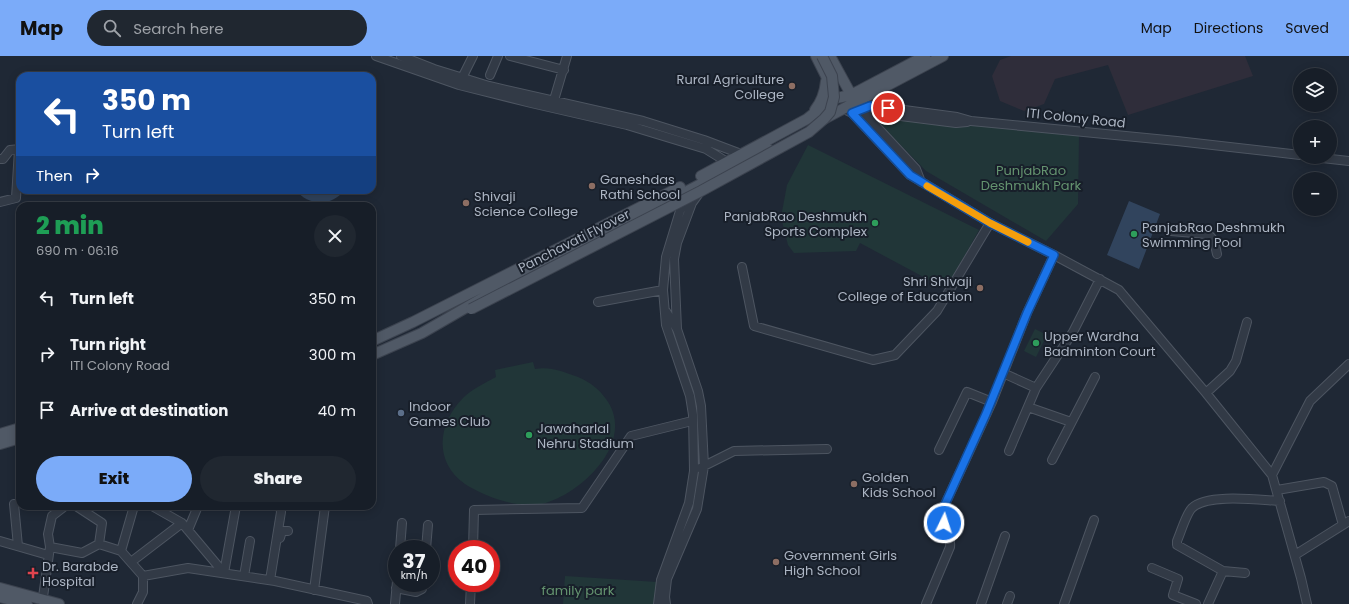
<!DOCTYPE html>
<html lang="en">
<head>
<meta charset="utf-8">
<style>
	:root { --surface:#171e28; --page:#202730; --text:#f1f3f6; --muted:#9ea2a8; --line:#363c45; --accent:#7babf9 }
	body { margin:0; font-family:Poppins,sans-serif; background:var(--page); color:var(--text); height:100vh; display:flex; flex-direction:column; font-size:15px; white-space:nowrap }
	* { box-sizing:border-box; margin:0 }
	p { font-size:13px; color:var(--muted) }
	.icon { flex:none; width:22px; height:22px; fill:none; stroke:currentColor; stroke-width:2; stroke-linecap:round; stroke-linejoin:round }
	.map { position:relative; flex:1; overflow:hidden }
	.sheet { position:absolute; left:16px; top:146px; width:360px; height:308px; display:flex; flex-direction:column; background:var(--surface); border-radius:12px; box-shadow:0 2px 10px #0003,0 0 0 1px var(--line) }
	.sheet>* { flex:none }
	.top-card { position:absolute; left:16px; top:16px; width:360px; height:122px; border-radius:12px; box-shadow:0 2px 10px #0003,0 0 0 1px var(--line); background:#1a4fa0; color:#fff; overflow:hidden }
	.fabs { position:absolute; left:1293px; top:12px; display:grid; gap:8px }
	.fabs a { display:grid; place-items:center; width:44px; height:44px; border-radius:50%; background:var(--surface); box-shadow:0 2px 10px #0003,0 0 0 1px var(--line); font-size:20px }
	.speed { position:absolute; left:388px; top:484px; display:flex; gap:8px; font-size:20px; font-weight:700; text-align:center }
	.speed>* { display:grid; place-content:center; width:52px; height:52px; border-radius:50%; background:var(--surface); box-shadow:0 2px 10px #0003,0 0 0 1px var(--line); line-height:1 }
	.speed small { font-size:10px; font-weight:400 }
	.speed .limit { border:6px solid #d22; background:#fff; color:#111 }
	.pin { position:absolute; display:grid; place-items:center; width:34px; height:34px; color:#fff; margin:-17px; border:2px solid #fff; border-radius:50%; box-shadow:0 1px 4px #0007 }
	.me { position:absolute; width:44px; margin:-22px; rotate:4deg; stroke-linejoin:round; filter:drop-shadow(0 0 3px #0008) }
	.turn { display:flex; align-items:center; gap:14px; height:84px; padding:0 20px; font-size:18px }
	.turn .icon { width:52px; height:52px; stroke-width:2.5 }
	.turn b { display:block; font-size:28px; line-height:34px }
	.then { display:flex; align-items:center; height:38px; padding:0 20px; background:#0003; gap:8px; font-size:15px }
	.round { display:grid; place-items:center; flex:none; width:42px; height:42px; border-radius:21px; background:var(--page) }
	.head { display:flex; align-items:center; justify-content:space-between; height:68px; padding:0 20px }
	h1 { font-size:24px; font-weight:800; line-height:30px; color:#1e9e55 }
	.primary-button { display:flex; gap:8px; margin-top:auto; padding:8px 20px }
	.primary-button a { flex:1; height:46px; border-radius:24px; background:var(--accent); color:#111; font-size:16px; font-weight:800; line-height:46px; text-align:center }
	.primary-button a+a { background:var(--page); color:var(--text) }
	ul { padding:0; list-style:none }
	li { display:flex; align-items:center; gap:12px; height:56px; padding:0 20px }
	li div { flex:1 }
	li b { display:block; font-size:15px }
	li em { font-style:normal }
	header { display:flex; align-items:center; gap:24px; box-sizing:border-box; height:56px; padding:0 20px; background:var(--accent); color:#111 }
	header strong { font-size:19px }
	nav { display:flex; gap:22px; margin-inline-start:auto; font-size:14px }
	.search { width:280px; height:36px; background:var(--page); display:flex; align-items:center; gap:10px; box-sizing:border-box; padding:0 14px; border-radius:22px; color:var(--muted); font-size:15px }
	.map>svg:first-child { display:block }
	.medical { fill:#2f2d3a }
	.green { fill:#213638 }
	.water { fill:#31445d }
	.lines { fill:none; stroke-linecap:round; stroke-linejoin:round }
	.minor-casing { stroke:#4d5561; stroke-width:10 }
	.major-casing { stroke:#3c434f; stroke-width:12 }
	.minor { stroke:#323a46; stroke-width:8 }
	.major { stroke:#505966; stroke-width:10 }
	.major-bridge-casing { stroke:#3c434f; stroke-width:12; stroke-linecap:butt }
	.major-bridge { stroke:#505966; stroke-width:10 }
	.route-casing { stroke:#114b97; stroke-width:10 }
	.route { stroke:#1a73e8; stroke-width:7 }
	.slow { stroke:#f59e0b; stroke-width:7 }
	.education-dot { fill:#8d6e63; stroke:#181f2a; stroke-width:1.5 }
	.leisure-dot { fill:#2e9e5b; stroke:#181f2a; stroke-width:1.5 }
	.service-dot { fill:#5c6f8a; stroke:#181f2a; stroke-width:1.5 }
	.health-dot { fill:#e0444e; stroke:#181f2a; stroke-width:1.5 }
	.labels { text-anchor:middle; dominant-baseline:central; stroke-width:4; stroke-linejoin:round; paint-order:stroke }
	.poi-label { font-size:13px; fill:#acb5c3; stroke:#181f2a; text-anchor:start }
	.street-label { font-size:13px; fill:#acb5c3; stroke:#181f2a }
	.park-label { font-size:13px; fill:#64936f; stroke:#181f2a }
</style>
</head>
<body>
<header>
<strong>Map</strong>
<div class="search"><svg class="icon" aria-label="search" viewBox="0 0 24 24"><circle cx="10" cy="10" r="6"/><path d="M15 15l6 6"/></svg>Search here</div>
<nav><a>Map</a><a>Directions</a><a>Saved</a></nav>
</header>
<div class="map">
<svg width="1349" height="548" viewBox="0 0 1349 548">
	<rect width="100%" height="100%" fill="#1f2835"/>
	<!-- medical -->
	<path class="medical" d="M1011,0H1245L1253,20L1128,59L1108,9L1055,23L1044,48L1024,55L1000,45L992,20L1000,4Z"/>
	<!-- green -->
	<path class="green" d="M885,57L1079,80L1078,148L1046,185L926,115L880,68L881,61Z
		M808,89L979,174L946,233L860,187L856,195L794,197L788,189L781,161L787,129Z
		M1035,273L1047,279L1036,301L1024,295Z
		M533,306L535,313C550,310 564,316 578,321C590,326 599,333 606,343C637,385 582,438 542,448C521,454 483,440 465,428C433,406 438,367 463,342C472,333 485,327 496,321L495,314Z
		M565,520L657,526L655,548H563Z"/>
	<!-- water -->
	<path class="water" d="M296,134H344C333,151 307,150 296,134Z
		M1129,145L1160,158L1139,213L1107,199Z"/>
	<g class="lines">
		<defs>
			<path id="minor" d="M376,0L459,29L531,47L627,69L706,93L727,106L731,109
				M401,0L434,13L489,30L643,65L704,84L741,98L745,101
				M510,0L564,14
				M490,19L498,0
				M460,26L473,0
				M554,44L567,0
				M844,53L852,57L910,119L990,167L1054,199L1119,234L1206,337L1272,419L1301,522L1307,548
				M866,53L869,56L956,67L967,66
				M861,54L916,113L921,126
				M852,57L870,50H874L957,61L971,65L1177,85L1300,99
				M1313,101L1349,105
				M0,103H3L10,94L20,93
				M0,146L16,142L19,93
				M1171,175L1206,178C1215,181 1215,190 1217,198
				M742,211L754,270L873,304L895,299L937,255L990,167
				M598,246L663,234
				M665,254L677,273L698,335L701,350L704,410L697,453L667,523L665,541L666,548
				M677,273L674,203L677,187L692,147L700,136
				M1003,317L1036,332
				M1206,337L1230,315L1236,305L1247,266
				M1028,351L1071,366
				M939,394L967,336L992,346
				M1009,395L1036,332L1073,276L1100,223
				M1052,404L1095,321
				M700,412L734,395L827,393
				M1272,419L1310,345L1349,308
				M1277,434L1324,426L1332,430L1343,469
				M14,448L18,490
				M152,450L182,467L224,517
				M188,474L198,450
				M280,482L282,475H288
				M0,485L48,499
				M99,488L121,495L143,520V536L137,548
				M50,491L82,497L99,488L102,467L76,450
				M400,493L402,467
				M426,493L428,469
				M473,493L474,454L582,452L631,380L692,365
				M121,495L134,450
				M1295,499L1349,465
				M131,506L182,467
				M1152,512L1178,523L1173,539L1196,548
				M1223,515L1245,517
				M224,517L236,450
				M143,520L188,512L275,525L367,545L368,548
				M244,520L250,485
				M270,524L281,456L280,450
				M396,532L416,536L422,533L423,527
				M314,534L325,450
				M42,548L50,491L48,478L52,460L65,450
				M395,548L397,525
				M470,548L471,527
				M658,548L661,524L689,447L694,415L693,359L690,340L666,269L663,234L666,201L680,155L688,141
				M926,548L950,491C952,477 941,469 942,455L992,346L1027,257L1054,199
				M981,548L1005,480
				M1007,548L1010,540
				M1064,548L1094,464
				M1208,548L1223,515L1177,489V485C1181,476 1186,458 1192,452C1207,437 1260,444 1280,445"/>
			<path id="major" d="M816,0L826,20L831,37
				M830,0L854,44
				M815,54C822,45 825,36 826,25
				M822,64L943,0
				M701,120L807,63L832,43L851,39L925,0
				M372,285L413,266L680,131
				M372,299L422,277L486,240L768,93
				M0,378L20,372
				M0,388L20,382
				M0,532L59,548
				M0,541L27,548"/>
		</defs>
		<!-- minor casing -->
		<use href="#minor" class="minor-casing"/>
		<!-- major casing -->
		<use href="#major" class="major-casing"/>
		<!-- minor -->
		<use href="#minor" class="minor"/>
		<!-- major -->
		<use href="#major" class="major"/>
		<defs>
			<path id="major-bridge" d="M471,253L701,135L809,76L824,63L830,56L834,41L832,20L822,0"/>
		</defs>
		<!-- major-bridge casing -->
		<use href="#major-bridge" class="major-bridge-casing"/>
		<!-- major-bridge -->
		<use href="#major-bridge" class="major-bridge"/>
	</g>
	<g class="lines">
		<defs>
			<path id="route" d="M888,52L870,50L852,57L910,119L990,167L1054,199L1027,257L986,358L942,455L944,467"/>
		</defs>
		<!-- route casing -->
		<use href="#route" class="route-casing"/>
		<!-- route -->
		<use href="#route" class="route"/>
		<!-- slow -->
		<path class="slow" d="M927,130L990,167L1028,186"/>
	</g>
	<!-- markers -->
	<g class="education-dot">
		<circle cx="792" cy="30" r="4"/>
		<circle cx="592" cy="130" r="4"/>
		<circle cx="466" cy="147" r="4"/>
		<circle cx="980" cy="232" r="4"/>
		<circle cx="854" cy="428" r="4"/>
		<circle cx="776" cy="506" r="4"/>
	</g>
	<g class="leisure-dot">
		<circle cx="875" cy="167" r="4"/>
		<circle cx="1134" cy="178" r="4"/>
		<circle cx="1036" cy="287" r="4"/>
		<circle cx="529" cy="379" r="4"/>
	</g>
	<circle class="service-dot" cx="401" cy="357" r="4"/>
	<path class="health-dot" d="M31 511h4v4h4v4h-4v4h-4v-4h-4v-4h4z"/>
	<g class="labels">
		<!-- poi labels -->
		<g class="poi-label">
			<text x="784" y="23" text-anchor="end">Rural Agriculture<tspan x="784" dy="15">College</tspan></text>
			<text x="600" y="123">Ganeshdas<tspan x="600" dy="15">Rathi School</tspan></text>
			<text x="474" y="140">Shivaji<tspan x="474" dy="15">Science College</tspan></text>
			<text x="867" y="160" text-anchor="end">PanjabRao Deshmukh<tspan x="867" dy="15">Sports Complex</tspan></text>
			<text x="1142" y="171">PanjabRao Deshmukh<tspan x="1142" dy="15">Swimming Pool</tspan></text>
			<text x="972" y="225" text-anchor="end">Shri Shivaji<tspan x="972" dy="15">College of Education</tspan></text>
			<text x="1044" y="280">Upper Wardha<tspan x="1044" dy="15">Badminton Court</tspan></text>
			<text x="409" y="350">Indoor<tspan x="409" dy="15">Games Club</tspan></text>
			<text x="537" y="372">Jawaharlal<tspan x="537" dy="15">Nehru Stadium</tspan></text>
			<text x="862" y="421">Golden<tspan x="862" dy="15">Kids School</tspan></text>
			<text x="784" y="499">Government Girls<tspan x="784" dy="15">High School</tspan></text>
			<text x="42" y="510">Dr. Barabde<tspan x="42" dy="15">Hospital</tspan></text>
		</g>
		<!-- street labels -->
		<g class="street-label">
			<text transform="translate(1076 62) rotate(6)">ITI Colony Road</text>
			<text transform="translate(574 185) rotate(-27)">Panchavati Flyover</text>
		</g>
		<!-- park labels -->
		<g class="park-label">
			<text x="1031" y="114">PunjabRao<tspan x="1031" dy="15">Deshmukh Park</tspan></text>
			<text x="578" y="534">family park</text>
		</g>
	</g>
</svg>
<div class="fabs">
<a><svg class="icon" aria-label="layers" viewBox="0 0 24 24"><path d="M12 4l9 5-9 5-9-5zM3 14l9 5 9-5"/></svg></a>
<a>+</a>
<a>−</a>
</div>
<div class="speed"><div>37<small>km/h</small></div><div class="limit">40</div></div>
<div class="pin" style="left:888px;top:52px;background:#d93025"><svg class="icon" aria-label="arrive" viewBox="0 0 24 24"><path d="M6 21V4h12l-3 4 3 4H6"/></svg></div>
<svg class="me" style="left:944px;top:467px" viewBox="-20 -20 40 40"><circle r="17" fill="#1a73e8" stroke="#fff" stroke-width="3"/><path d="M0-11L8 9 0 5-8 9z" fill="#fff"/></svg>
<div class="top-card">
<div class="turn"><svg class="icon" aria-label="left" viewBox="0 0 24 24"><path d="M17 20v-9H6M10 6l-5 5 5 5"/></svg><div><b>350 m</b>Turn left</div></div>
<div class="then">Then<svg class="icon" aria-label="right" viewBox="0 0 24 24"><path d="M7 20v-9h11M14 6l5 5-5 5"/></svg></div>
</div>
<section class="sheet">
<div class="head"><div><h1>2 min</h1><p>690 m · 06:16</p></div><a class="round"><svg class="icon" aria-label="close" viewBox="0 0 24 24"><path d="M6 6l12 12M18 6L6 18"/></svg></a></div>
<ul>
<li><svg class="icon" aria-label="left" viewBox="0 0 24 24"><path d="M17 20v-9H6M10 6l-5 5 5 5"/></svg><div><b>Turn left</b></div><em>350 m</em></li>
<li><svg class="icon" aria-label="right" viewBox="0 0 24 24"><path d="M7 20v-9h11M14 6l5 5-5 5"/></svg><div><b>Turn right</b><p>ITI Colony Road</p></div><em>300 m</em></li>
<li><svg class="icon" aria-label="arrive" viewBox="0 0 24 24"><path d="M6 21V4h12l-3 4 3 4H6"/></svg><div><b>Arrive at destination</b></div><em>40 m</em></li>
</ul>
<div class="primary-button"><a>Exit</a><a>Share</a></div>
</section>
</div>
</body>
</html>
